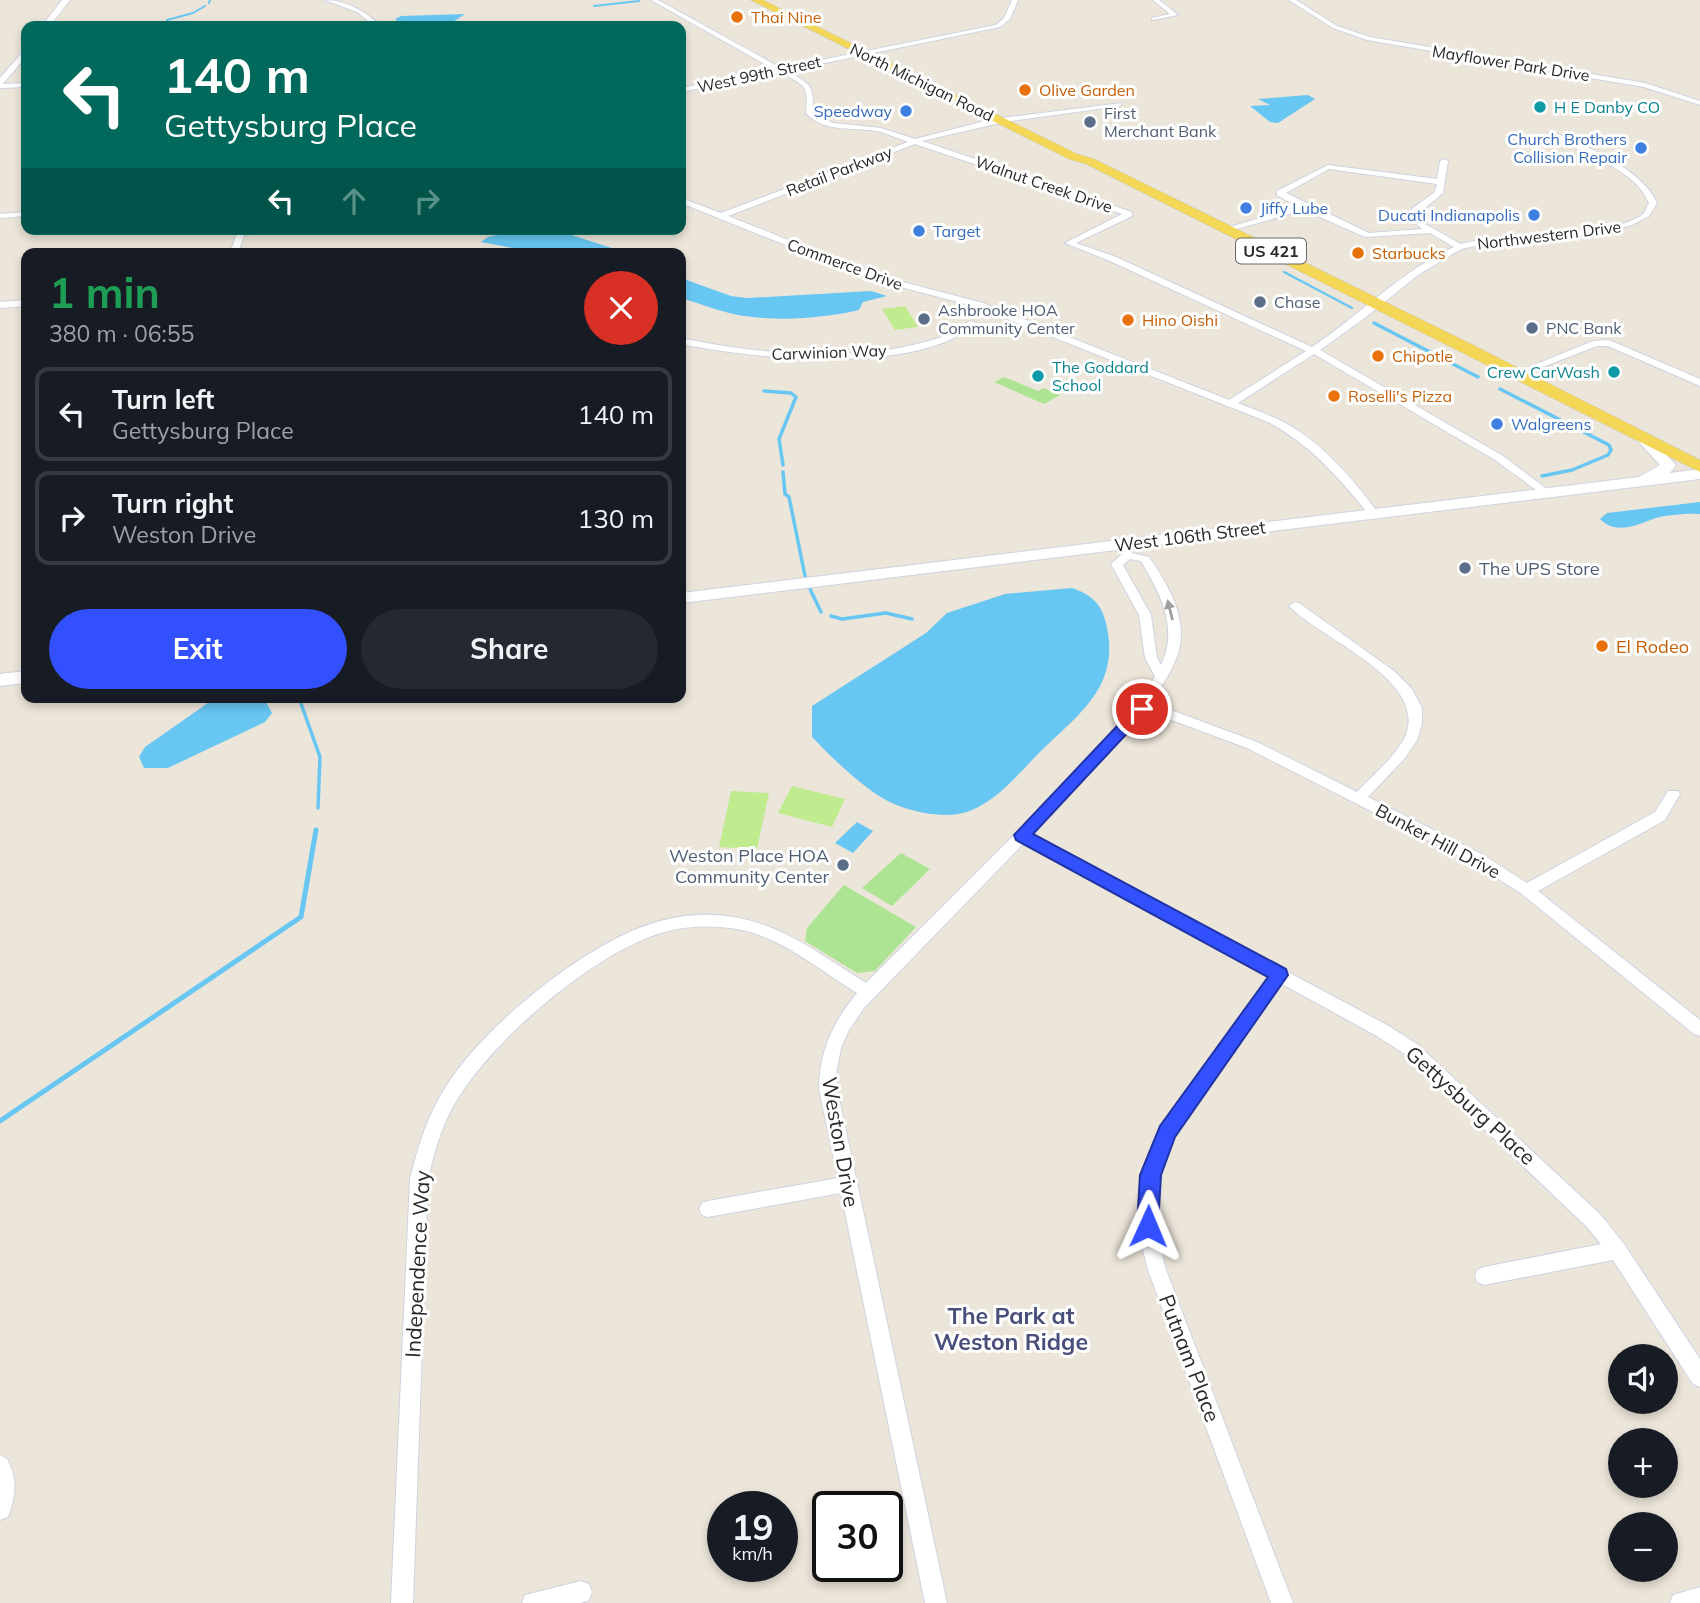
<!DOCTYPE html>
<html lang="en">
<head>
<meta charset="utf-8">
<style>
	:root { --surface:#171b24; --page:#242831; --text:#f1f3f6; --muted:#9ea1a6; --line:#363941; --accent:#3350ff }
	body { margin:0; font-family:Mulish,sans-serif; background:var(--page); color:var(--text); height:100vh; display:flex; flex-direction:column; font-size:26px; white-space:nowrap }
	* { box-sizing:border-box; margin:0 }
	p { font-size:23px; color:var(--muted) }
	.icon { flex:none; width:38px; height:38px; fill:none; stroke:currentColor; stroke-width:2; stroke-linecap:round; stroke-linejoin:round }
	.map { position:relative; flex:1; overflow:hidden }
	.panel { position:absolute; left:21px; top:248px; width:665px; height:455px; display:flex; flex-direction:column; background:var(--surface); border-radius:14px; box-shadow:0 4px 10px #0003 }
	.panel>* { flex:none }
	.hud { position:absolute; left:21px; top:21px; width:665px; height:214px; border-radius:14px; box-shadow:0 4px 10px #0003; background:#00695c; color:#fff; overflow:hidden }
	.fabs { position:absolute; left:1608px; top:1344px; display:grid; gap:14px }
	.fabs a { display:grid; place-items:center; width:70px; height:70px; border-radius:50%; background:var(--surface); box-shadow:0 4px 10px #0003; font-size:35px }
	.speed { position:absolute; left:707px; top:1491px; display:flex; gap:14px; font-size:35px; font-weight:700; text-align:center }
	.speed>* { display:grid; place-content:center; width:91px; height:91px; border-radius:50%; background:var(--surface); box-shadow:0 4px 10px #0003; line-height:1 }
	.speed small { font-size:18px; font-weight:400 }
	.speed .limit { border:4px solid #111; border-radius:10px; background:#fff; color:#111 }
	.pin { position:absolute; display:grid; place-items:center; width:60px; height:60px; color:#fff; margin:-30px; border:4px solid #fff; border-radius:50%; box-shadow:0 2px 7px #0007 }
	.me { position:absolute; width:77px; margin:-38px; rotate:1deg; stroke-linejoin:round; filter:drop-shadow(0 0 5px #0008) }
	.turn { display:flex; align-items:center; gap:24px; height:147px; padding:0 28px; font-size:32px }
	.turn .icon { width:91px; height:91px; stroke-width:2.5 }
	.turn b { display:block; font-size:49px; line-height:60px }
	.lanes { display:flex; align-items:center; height:66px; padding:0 28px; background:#0003; justify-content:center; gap:35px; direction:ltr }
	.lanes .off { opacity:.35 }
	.round { display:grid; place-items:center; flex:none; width:74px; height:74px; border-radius:37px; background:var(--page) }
	.headline { display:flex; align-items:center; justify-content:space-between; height:119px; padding:0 28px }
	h1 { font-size:42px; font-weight:700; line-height:52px; color:#1e9e55 }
	.action { display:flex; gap:14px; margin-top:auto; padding:14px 28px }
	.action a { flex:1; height:80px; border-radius:42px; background:var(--accent); color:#fff; font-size:28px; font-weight:700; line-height:80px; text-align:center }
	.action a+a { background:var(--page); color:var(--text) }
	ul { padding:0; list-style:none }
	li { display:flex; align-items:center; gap:21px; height:94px; margin:0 14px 10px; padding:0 14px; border:4px solid var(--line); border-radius:14px }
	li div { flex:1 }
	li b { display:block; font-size:26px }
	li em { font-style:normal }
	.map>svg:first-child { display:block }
	.green { fill:#ace494 }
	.pitch { fill:#c0ec8f }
	.water { fill:#68c7f2 }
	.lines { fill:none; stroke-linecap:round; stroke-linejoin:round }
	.stream-far3 { stroke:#68c7f2; stroke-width:2 }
	.stream-far2 { stroke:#68c7f2; stroke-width:2.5 }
	.stream-far1 { stroke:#68c7f2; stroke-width:3.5 }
	.stream { stroke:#68c7f2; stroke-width:5 }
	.street-casing { stroke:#cfd2e2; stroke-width:2 }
	.secondary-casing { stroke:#cfd2e2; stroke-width:2 }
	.primary-casing { stroke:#c7c7c7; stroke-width:1 }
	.street { fill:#fff; fill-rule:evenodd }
	.secondary { fill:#fff; fill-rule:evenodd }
	.primary { fill:#f4d756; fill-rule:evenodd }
	.oneway { fill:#9f9f9f }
	.route { fill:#3350ff; stroke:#2134a6; stroke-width:2 }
	.food-dot { fill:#e8710a; stroke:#fff; stroke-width:2.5 }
	.culture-dot { fill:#0f9aa8; stroke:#fff; stroke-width:2.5 }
	.shop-dot { fill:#3f7fe0; stroke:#fff; stroke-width:2.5 }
	.service-dot { fill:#5c6f8a; stroke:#fff; stroke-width:2.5 }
	.labels { text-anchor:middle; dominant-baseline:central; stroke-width:6; stroke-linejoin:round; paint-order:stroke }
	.far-food-label { font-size:16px; fill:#c56008; stroke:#fff; text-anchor:start }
	.far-street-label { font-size:16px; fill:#292929; stroke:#fff }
	.far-culture-label { font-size:16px; fill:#0d838f; stroke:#fff; text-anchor:start }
	.far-shop-label { font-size:16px; fill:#366cbe; stroke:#fff; text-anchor:end }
	.far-service-label { font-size:16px; fill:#4e5e75; stroke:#fff; text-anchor:start }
	.shield { fill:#fff; stroke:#696969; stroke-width:2 }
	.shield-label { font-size:16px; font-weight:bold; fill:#292929 }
	.street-label { font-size:18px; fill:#292929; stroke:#fff }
	.service-label { font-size:18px; fill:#4e5e75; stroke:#fff; text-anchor:start }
	.food-label { font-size:18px; fill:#c56008; stroke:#fff; text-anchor:start }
	.near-street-label { font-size:21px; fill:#292929; stroke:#fff }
	.near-neighbourhood-label { font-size:23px; font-weight:bold; fill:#484f7a; stroke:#fff }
</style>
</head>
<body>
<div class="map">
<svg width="1700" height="1603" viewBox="0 0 1700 1603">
	<rect width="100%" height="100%" fill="#ece5da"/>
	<!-- green -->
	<path class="green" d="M1004,377L1038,391L1044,388L1060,395L1044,404L994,382Z
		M901,853L930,869L892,906L862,888Z
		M844,885L916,927L875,971L857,973L805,941L807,928Z"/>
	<!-- pitch -->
	<path class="pitch" d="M905,306L918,327L895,330L882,309Z
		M792,786L845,799L832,827L778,813Z
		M731,791L769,793L757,849L719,847Z"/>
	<!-- water -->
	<path class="water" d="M465,14L447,26H403L395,19L401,16Z
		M1308,95L1315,99L1278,123L1270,122L1250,106L1270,105L1258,99Z
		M525,229H553L630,254H543L481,242L488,237Z
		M681,278L731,296L747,298L871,291L887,296L863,302L859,310C821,319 772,322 733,314C716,310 698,303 681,298Z
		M1700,502V514C1691,513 1665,515 1656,518C1639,524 1616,536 1600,519L1607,513Z
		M1072,588C1092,595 1101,603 1106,623C1121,686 1081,712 1040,752C1020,772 999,799 972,810C948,821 907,812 884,799C860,785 831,757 812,737V706L926,633L947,613L1005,594Z
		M215,698H260L266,702L272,713L265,722L168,768H144L139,757L145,747Z
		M857,822L873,831L853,853L835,843Z"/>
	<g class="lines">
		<!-- stream-far3 -->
		<path class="stream-far3" d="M209,3L210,0
			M594,6L639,1
			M168,26L167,20L193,13L205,6"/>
		<!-- stream-far2 -->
		<path class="stream-far2" d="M508,229L511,232
			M1284,272L1352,308"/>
		<!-- stream-far1 -->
		<path class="stream-far1" d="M1374,323L1478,377
			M1500,389L1609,445L1611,450L1608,455L1572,470L1542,476
			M764,391L791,393L796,397L779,439L783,465
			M783,472L785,494L789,497L805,576
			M810,589L821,612
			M831,616L842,619L886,613L912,619
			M299,698L320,757L318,808"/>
		<!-- stream -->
		<path class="stream" d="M0,1121L301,917L316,830"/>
		<defs>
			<path id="street" d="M325,0C346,0 366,12 381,26H375L357,12Z
				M651,0H658L781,68L996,25L1004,18L1012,0H1018L1010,19L1000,27L786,71C810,84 815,84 812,113L817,118L833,123L881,128L915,139L993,119L1122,103L1120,106L1004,122L922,141L1132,212V216L1076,243L1116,257L1312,347C1360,315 1401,271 1454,247L1430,233L1365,237L1304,210L1226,232V228L1298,207L1277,195V191L1328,165L1437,179L1440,161L1444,159L1448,161L1443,193L1415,216L1425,224L1461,244C1500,232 1619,238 1644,213C1646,210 1647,206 1649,203C1635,167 1576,152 1547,133L1552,132C1584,144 1643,170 1657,203L1649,216L1632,225L1604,232L1490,243L1461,249L1418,275L1366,317L1320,350L1503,456L1552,493L1551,495H1543L1495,460L1314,354L1238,403C1255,410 1273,416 1289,425C1325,446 1355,481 1379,514L1378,516H1370C1340,479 1311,445 1268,422L977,307L870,279L681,203V198L721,213L908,142C900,139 890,135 881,132C856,126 824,134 806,113C809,83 804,86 780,72L681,92V88L775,70ZM915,144L1122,214L1065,243L1110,261L1306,351L1229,400L983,303L876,275L728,216ZM1329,169L1437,184L1435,192L1413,208L1407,216L1422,229L1369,233L1286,193Z
				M1153,0H1159L1178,15L1152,20V18L1170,14Z
				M1289,0H1296L1337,26L1370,37L1645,83L1700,101V105L1644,87L1367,40L1333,28Z
				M26,83V87L0,88V84Z
				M26,212V216L0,218V214Z
				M238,229H287L244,235L238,254H230Z
				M26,300V306L0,308V302Z
				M970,321L977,323C917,376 755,359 681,344V338C761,355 863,364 942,337C952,333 961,326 970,321Z
				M1609,340L1700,379V386L1608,346H1597L1527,373L1519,371L1593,341Z
				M1120,542L1124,543L1132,553L1149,557C1169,586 1191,623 1176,659C1170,675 1159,688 1152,703L1257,742L1357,792C1372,776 1393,759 1404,739C1433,681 1320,639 1289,606L1295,602L1299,603L1394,671L1412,689L1422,708V724L1417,740L1405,758L1368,797L1485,856L1527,883L1655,812L1668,791H1678L1680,794L1665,820L1538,891L1700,1020V1036L1694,1034L1522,894L1475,864L1247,748L1147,711L1032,835L1387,1025L1417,1044L1601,1215L1624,1244L1700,1359V1387L1693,1384L1613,1260L1484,1285L1477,1282L1475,1276L1477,1270L1484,1267L1601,1244L1587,1227L1405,1054L1375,1035L1282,984L1174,1138C1154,1183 1155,1220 1165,1267L1293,1603H1271L1147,1267L1141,1240L1138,1208L1146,1160L1161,1128L1269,977L1024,843L864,1008L849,1030L841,1048L836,1074L837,1089L947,1603H925L841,1193L708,1217L702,1215L699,1209L702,1203L708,1201L838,1178L819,1089C819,1052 833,1022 857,993C817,969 777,933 730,928C707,925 683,926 661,933C593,954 498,1036 460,1095C443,1120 435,1149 428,1179L413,1603H391L410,1179C418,1146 428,1114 447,1085C484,1027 571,957 634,930C665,917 700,911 733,917C784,925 824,957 866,983L1017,832L1139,703L1155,676L1145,658L1139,615L1111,564L1122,554L1114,545ZM1130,559L1141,561C1160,593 1179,628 1161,665L1157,658L1151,615L1123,565Z
				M0,1455L7,1459C18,1479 16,1495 8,1517L0,1520Z
				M581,1581L589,1584L592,1592L589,1600L581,1603H522L525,1595Z
				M1700,1587V1603H1670L1673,1595Z"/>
			<path id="secondary" d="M62,0H70L50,26H42Z
				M26,48V57L0,87V78Z
				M1645,435L1650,437L1676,465L1670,473L1700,469V479L681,603V593L1639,477L1660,465L1637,440Z
				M26,671V683L0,686V674Z"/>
			<path id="primary" d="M751,0H763L1077,154L1094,159L1471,344L1700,460V472L1086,164L1069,159Z"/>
		</defs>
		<!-- street casing -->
		<use href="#street" class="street-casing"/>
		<!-- secondary casing -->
		<use href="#secondary" class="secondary-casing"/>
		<!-- primary casing -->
		<use href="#primary" class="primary-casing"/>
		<!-- street -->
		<use href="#street" class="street"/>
		<!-- secondary -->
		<use href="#secondary" class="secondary"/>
		<!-- primary -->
		<use href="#primary" class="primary"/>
	</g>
	<!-- one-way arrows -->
	<defs><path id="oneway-solid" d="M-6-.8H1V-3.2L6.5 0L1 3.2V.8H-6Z" transform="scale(1.75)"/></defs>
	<use class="oneway" href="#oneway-solid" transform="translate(1170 610) rotate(-104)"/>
	<!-- route -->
	<path class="route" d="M1142,704L1150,709L1147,712L1033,834L1286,969L1288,975L1175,1137L1161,1175L1158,1226L1155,1232L1148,1235L1140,1232L1137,1226L1140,1175L1160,1126L1268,977L1016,840L1014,835L1137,705Z"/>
	<!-- markers -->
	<g class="food-dot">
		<circle cx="737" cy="17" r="7"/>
		<circle cx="1025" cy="90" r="7"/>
		<circle cx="1358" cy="253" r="7"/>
		<circle cx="1128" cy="320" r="7"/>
		<circle cx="1378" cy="356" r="7"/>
		<circle cx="1334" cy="396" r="7"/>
		<circle cx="1602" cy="646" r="7"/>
	</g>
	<g class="culture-dot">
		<circle cx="1540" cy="107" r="7"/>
		<circle cx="1614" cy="372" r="7"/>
		<circle cx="1038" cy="376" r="7"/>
	</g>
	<g class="shop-dot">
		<circle cx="906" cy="111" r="7"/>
		<circle cx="1641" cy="148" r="7"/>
		<circle cx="1246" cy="208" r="7"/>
		<circle cx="1534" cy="215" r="7"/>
		<circle cx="919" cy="231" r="7"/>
		<circle cx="1497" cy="424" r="7"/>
	</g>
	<g class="service-dot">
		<circle cx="1090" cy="122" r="7"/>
		<circle cx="1260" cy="302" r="7"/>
		<circle cx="924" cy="319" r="7"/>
		<circle cx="1532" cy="328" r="7"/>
		<circle cx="1465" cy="568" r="7"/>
		<circle cx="843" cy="865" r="7"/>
	</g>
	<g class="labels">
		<!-- far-food labels -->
		<g class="far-food-label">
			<text x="751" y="17">Thai Nine</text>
			<text x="1039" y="90">Olive Garden</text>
			<text x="1372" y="253">Starbucks</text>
			<text x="1142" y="320">Hino Oishi</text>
			<text x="1392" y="356">Chipotle</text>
			<text x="1348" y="396">Roselli's Pizza</text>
		</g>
		<!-- far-street labels -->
		<g class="far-street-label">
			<text transform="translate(1511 63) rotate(9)">Mayflower Park Drive</text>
			<text transform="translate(759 74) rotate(-12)">West 99th Street</text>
			<text transform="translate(922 82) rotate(26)">North Michigan Road</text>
			<text transform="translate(839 171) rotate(-21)">Retail Parkway</text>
			<text transform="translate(1044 184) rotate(19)">Walnut Creek Drive</text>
			<text transform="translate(1549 235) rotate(-7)">Northwestern Drive</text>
			<text transform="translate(845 264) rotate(20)">Commerce Drive</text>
			<text transform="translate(829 352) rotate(-2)">Carwinion Way</text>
		</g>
		<!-- far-culture labels -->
		<g class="far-culture-label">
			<text x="1554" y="107">H E Danby CO</text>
			<text x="1052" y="367">The Goddard<tspan x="1052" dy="18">School</tspan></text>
			<text x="1600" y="372" text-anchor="end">Crew CarWash</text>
		</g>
		<!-- far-shop labels -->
		<g class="far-shop-label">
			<text x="892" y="111">Speedway</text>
			<text x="1627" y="139">Church Brothers<tspan x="1627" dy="18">Collision Repair</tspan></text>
			<text x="1260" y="208" text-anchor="start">Jiffy Lube</text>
			<text x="1520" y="215">Ducati Indianapolis</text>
			<text x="933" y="231" text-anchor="start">Target</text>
			<text x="1511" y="424" text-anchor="start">Walgreens</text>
		</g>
		<!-- far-service labels -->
		<g class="far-service-label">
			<text x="1104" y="113">First<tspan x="1104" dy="18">Merchant Bank</tspan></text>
			<text x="1274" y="302">Chase</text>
			<text x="938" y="310">Ashbrooke HOA<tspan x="938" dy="18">Community Center</tspan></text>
			<text x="1546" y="328">PNC Bank</text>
		</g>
		<!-- shield labels -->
		<rect class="shield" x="1236" y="238.5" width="70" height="25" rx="5"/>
		<g class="shield-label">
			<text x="1271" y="251">US 421</text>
		</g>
		<!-- street labels -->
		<g class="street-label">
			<text transform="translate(1190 536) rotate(-7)">West 106th Street</text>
			<text transform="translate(1438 841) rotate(28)">Bunker Hill Drive</text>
		</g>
		<!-- service labels -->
		<g class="service-label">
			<text x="1479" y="568">The UPS Store</text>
			<text x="829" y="855" text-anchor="end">Weston Place HOA<tspan x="829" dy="21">Community Center</tspan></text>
		</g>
		<!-- food labels -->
		<g class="food-label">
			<text x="1616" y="646">El Rodeo</text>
		</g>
		<!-- near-street labels -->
		<g class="near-street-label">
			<text transform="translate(1471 1105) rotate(42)">Gettysburg Place</text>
			<text transform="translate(841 1142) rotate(80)">Weston Drive</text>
			<text transform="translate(417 1264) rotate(-87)">Independence Way</text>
			<text transform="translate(1190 1358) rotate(69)">Putnam Place</text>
		</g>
		<!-- near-neighbourhood labels -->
		<g class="near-neighbourhood-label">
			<text x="1011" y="1315">The Park at<tspan x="1011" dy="26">Weston Ridge</tspan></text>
		</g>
	</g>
</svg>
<div class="fabs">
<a><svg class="icon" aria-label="sound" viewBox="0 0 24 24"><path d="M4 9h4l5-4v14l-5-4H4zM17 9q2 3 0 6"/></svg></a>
<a>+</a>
<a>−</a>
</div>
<div class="speed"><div>19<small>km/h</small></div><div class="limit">30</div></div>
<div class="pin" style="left:1142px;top:709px;background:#d93025"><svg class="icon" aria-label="arrive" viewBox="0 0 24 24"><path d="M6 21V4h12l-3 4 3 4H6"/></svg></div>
<svg class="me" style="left:1148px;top:1226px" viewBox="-20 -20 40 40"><path d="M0-17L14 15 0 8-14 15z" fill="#3350ff" stroke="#fff" stroke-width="4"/></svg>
<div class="hud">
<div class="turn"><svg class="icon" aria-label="left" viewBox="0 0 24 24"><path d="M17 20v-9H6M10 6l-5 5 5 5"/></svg><div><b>140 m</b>Gettysburg Place</div></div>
<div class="lanes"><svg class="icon" aria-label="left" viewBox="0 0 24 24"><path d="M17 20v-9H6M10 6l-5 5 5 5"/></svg><svg class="icon off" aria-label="ahead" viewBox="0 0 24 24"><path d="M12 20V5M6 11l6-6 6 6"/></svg><svg class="icon off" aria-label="right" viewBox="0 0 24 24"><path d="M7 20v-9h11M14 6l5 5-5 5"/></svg></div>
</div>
<section class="panel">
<div class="headline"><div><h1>1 min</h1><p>380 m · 06:55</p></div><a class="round" style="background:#d93025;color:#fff"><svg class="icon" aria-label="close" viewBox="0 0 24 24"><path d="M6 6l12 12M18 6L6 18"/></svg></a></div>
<ul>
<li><svg class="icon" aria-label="left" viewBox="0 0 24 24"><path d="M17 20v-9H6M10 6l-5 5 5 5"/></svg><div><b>Turn left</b><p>Gettysburg Place</p></div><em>140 m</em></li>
<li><svg class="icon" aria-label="right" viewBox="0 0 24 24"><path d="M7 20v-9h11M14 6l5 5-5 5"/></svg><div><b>Turn right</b><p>Weston Drive</p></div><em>130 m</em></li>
</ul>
<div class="action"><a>Exit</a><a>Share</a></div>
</section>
</div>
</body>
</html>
